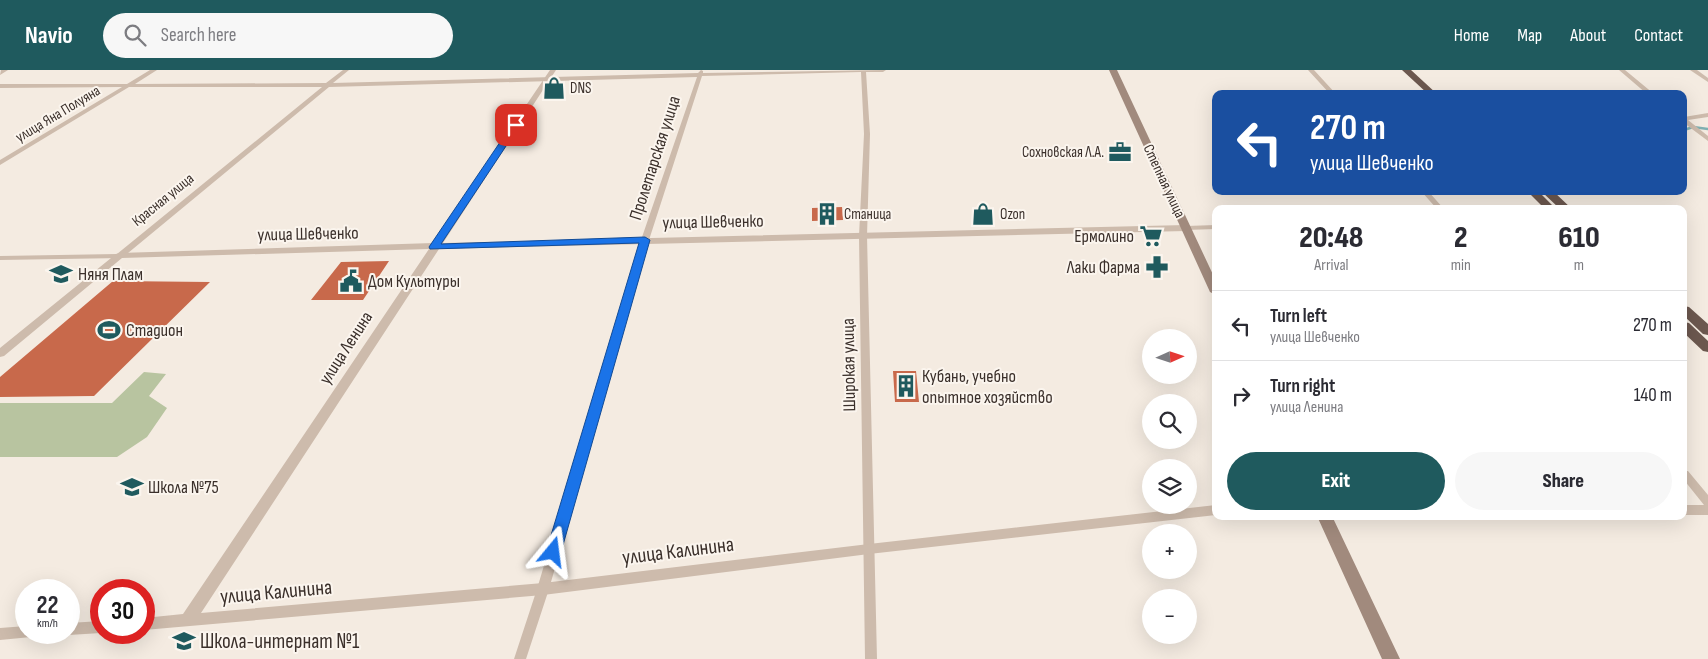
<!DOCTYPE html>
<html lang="en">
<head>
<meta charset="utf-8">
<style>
	:root { --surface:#fff; --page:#f7f7f7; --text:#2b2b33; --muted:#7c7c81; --line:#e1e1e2; --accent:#1f5a5e }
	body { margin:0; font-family:"Sofia Sans Condensed",sans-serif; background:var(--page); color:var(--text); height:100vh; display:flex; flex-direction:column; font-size:19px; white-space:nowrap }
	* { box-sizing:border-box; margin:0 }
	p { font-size:16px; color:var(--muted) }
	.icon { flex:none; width:28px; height:28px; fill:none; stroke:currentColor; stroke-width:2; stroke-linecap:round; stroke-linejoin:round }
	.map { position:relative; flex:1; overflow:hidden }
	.drawer { position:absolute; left:1212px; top:135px; width:475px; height:315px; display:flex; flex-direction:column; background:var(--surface); border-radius:10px; box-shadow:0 5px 20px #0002 }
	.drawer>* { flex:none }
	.banner { position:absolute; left:1212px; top:20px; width:475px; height:105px; border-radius:10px; box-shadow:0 5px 20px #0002; background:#1a4fa0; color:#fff; overflow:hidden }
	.needle { width:32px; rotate:87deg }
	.controls { position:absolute; left:1142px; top:259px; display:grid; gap:10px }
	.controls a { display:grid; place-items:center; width:55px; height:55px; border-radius:50%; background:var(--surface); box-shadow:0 5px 20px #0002; font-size:25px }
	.speed { position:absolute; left:15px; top:509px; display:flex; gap:10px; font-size:25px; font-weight:700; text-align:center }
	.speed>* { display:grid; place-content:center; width:65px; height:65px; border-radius:50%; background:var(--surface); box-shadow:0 5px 20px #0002; line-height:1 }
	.speed small { font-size:12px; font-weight:400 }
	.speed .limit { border:8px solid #d22; background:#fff; color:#111 }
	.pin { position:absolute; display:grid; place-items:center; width:42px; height:42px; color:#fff; margin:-21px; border-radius:10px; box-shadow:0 2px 8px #0006 }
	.me { position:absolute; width:55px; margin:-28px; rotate:16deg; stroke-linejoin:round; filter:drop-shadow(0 0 4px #0008) }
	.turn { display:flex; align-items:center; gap:18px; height:105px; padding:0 15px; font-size:22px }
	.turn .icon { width:65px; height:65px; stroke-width:2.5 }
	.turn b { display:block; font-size:35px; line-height:42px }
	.eta { display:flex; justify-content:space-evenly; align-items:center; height:85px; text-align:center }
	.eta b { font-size:30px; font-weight:800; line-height:35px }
	.action { display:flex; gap:10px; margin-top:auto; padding:10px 15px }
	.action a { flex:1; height:58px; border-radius:30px; background:var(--accent); color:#fff; font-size:20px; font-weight:800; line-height:58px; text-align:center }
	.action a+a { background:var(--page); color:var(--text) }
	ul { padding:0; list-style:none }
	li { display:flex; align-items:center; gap:15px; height:70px; padding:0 15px; border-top:1px solid var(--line) }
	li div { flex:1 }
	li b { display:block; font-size:19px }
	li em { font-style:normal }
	header { display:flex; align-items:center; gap:30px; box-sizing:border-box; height:70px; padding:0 25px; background:var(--accent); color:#fff }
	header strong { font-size:24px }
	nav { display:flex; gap:28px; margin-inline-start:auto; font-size:18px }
	.search { width:350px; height:45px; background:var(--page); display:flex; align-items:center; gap:12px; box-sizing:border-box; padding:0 18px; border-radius:28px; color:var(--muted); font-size:19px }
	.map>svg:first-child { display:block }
	.green { fill:#b8c4a0 }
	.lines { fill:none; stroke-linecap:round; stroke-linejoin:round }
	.stream { stroke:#7fb0b2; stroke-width:2.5 }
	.building { fill:#c8694b }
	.minor { fill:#cdbbac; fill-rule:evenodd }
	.tertiary { fill:#cdbbac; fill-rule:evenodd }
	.secondary { fill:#a18a7d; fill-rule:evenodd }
	.trunk { fill:#6c584f; fill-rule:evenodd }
	.route { fill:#1a73e8; stroke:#114b97 }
	.labels { text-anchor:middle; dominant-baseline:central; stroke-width:4; stroke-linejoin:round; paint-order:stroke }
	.far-poi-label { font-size:15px; fill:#3b302b; stroke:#fbf5ee; text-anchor:start }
	.far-street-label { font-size:15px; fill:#3b302b; stroke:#fbf5ee }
	.street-label { font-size:18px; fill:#3b302b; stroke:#fbf5ee }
	.poi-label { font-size:18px; fill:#3b302b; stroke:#fbf5ee; text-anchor:start }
	.near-street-label { font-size:21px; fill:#3b302b; stroke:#fbf5ee }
	.near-poi-label { font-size:21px; fill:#3b302b; stroke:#fbf5ee; text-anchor:start }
</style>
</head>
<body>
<header>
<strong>Navio</strong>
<div class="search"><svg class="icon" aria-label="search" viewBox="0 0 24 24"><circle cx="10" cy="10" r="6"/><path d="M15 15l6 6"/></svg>Search here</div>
<nav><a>Home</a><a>Map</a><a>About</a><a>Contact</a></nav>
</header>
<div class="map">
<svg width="1708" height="589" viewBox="0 0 1708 589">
	<rect width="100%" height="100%" fill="#f4ebe1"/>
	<!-- green -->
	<path class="green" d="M144,302L166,304L149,326L167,338L147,367L117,387H0V333H112Z"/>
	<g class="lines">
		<!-- stream -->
		<path class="stream" d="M1684,60L1693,57L1708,59"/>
	</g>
	<!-- building -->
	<path class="building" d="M842,137L843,150L812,151V138Z
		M389,191L363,230H311L341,192Z
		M113,211L210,212L94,326L0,327V307Z
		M893,301H916L919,332H895Z"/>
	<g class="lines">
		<!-- minor -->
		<path class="minor" d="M1,0H8L0,5Z
			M150,0H157L135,14L326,13L343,0H349L333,13L698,3L701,0L703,1V3L886,0L883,2H866L870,64L867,166L877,589H865L859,166L864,64L861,2L702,6L649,170L549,519L526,589H514L537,519L641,170L697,7L329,17L122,188L0,190V186L117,184L322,17H129L0,95V90L122,17L0,18V14H127Z
			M1308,0H1314L1336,24H1330Z
			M1619,0H1625L1654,24H1647Z
			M1690,0H1697L1708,8V12Z
			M1708,43V47L1688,50L1708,66V71L1684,53V47Z
			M1421,121H1428L1444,139H1437Z
			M1216,155V159L1186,160L1182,158L1186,156Z
			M1684,401H1688L1708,425V436L1704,435L1684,410Z"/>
		<!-- tertiary -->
		<path class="tertiary" d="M550,0H556L443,173L1186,155L1191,158L1186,161L439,179L201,543L543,513L869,474L1216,435V445L869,484L543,525L144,560V548L183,544L429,179L122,188L4,286L0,287V278L116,184L119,183L433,173Z
			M1684,435H1708V445H1684Z
			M101,551V562H104L101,563L69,565L63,562H69V553Z
			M26,556V562H33L31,567L0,570V558Z"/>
		<!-- secondary -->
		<path class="secondary" d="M1109,0H1117L1216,211V225L1210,222Z
			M1317,446H1332L1400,589H1382Z"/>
		<!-- trunk -->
		<path class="trunk" d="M1402,0H1411L1437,24H1428Z
			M1527,121H1538L1556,139H1545Z
			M1541,121H1553L1572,139H1560Z
			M1684,236L1689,237L1708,254V265L1703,264L1684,246Z
			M1684,252L1689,253L1708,271V282L1703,281L1684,263Z"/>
	</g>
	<!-- route -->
	<path class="route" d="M513,53L520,55L441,174L645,167L650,170L561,482L558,486L553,487L548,486L546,482L639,173L430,179L429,177Z"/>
	<!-- icons -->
	<defs>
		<symbol id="shop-bare" viewBox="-9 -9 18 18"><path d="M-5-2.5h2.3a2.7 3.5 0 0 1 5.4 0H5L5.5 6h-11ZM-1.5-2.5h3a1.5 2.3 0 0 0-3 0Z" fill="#1f5a5e" stroke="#fbf5ee" stroke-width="2.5" paint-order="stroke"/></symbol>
		<symbol id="office-bare" viewBox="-9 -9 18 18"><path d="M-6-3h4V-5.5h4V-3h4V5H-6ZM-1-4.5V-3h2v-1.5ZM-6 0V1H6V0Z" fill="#1f5a5e" stroke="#fbf5ee" stroke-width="2.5" paint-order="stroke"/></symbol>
		<symbol id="building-bare" viewBox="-9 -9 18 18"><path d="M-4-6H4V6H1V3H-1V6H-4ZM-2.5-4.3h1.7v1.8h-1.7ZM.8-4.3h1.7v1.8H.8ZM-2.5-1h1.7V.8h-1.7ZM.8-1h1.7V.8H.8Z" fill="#1f5a5e" stroke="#fbf5ee" stroke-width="2.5" paint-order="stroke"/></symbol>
		<symbol id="supermarket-bare" viewBox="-9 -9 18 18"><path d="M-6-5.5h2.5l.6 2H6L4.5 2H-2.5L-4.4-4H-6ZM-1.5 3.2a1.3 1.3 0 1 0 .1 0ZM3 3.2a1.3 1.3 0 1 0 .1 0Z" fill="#1f5a5e" stroke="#fbf5ee" stroke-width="2.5" paint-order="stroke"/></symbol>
		<symbol id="pharmacy-bare" viewBox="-9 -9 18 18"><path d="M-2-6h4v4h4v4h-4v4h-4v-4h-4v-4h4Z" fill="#1f5a5e" stroke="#fbf5ee" stroke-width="2.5" paint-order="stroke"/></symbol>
		<symbol id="school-bare" viewBox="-9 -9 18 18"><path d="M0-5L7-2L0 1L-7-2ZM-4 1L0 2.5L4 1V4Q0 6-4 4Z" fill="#1f5a5e" stroke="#fbf5ee" stroke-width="2.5" paint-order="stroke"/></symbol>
		<symbol id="civic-bare" viewBox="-9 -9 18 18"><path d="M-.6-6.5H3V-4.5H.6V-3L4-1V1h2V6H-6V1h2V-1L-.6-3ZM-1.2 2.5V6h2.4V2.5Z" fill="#1f5a5e" stroke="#fbf5ee" stroke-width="2.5" paint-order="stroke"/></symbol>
		<symbol id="stadium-bare" viewBox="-9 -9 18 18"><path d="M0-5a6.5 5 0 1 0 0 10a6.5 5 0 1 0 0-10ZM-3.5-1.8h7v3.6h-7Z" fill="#1f5a5e" stroke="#fbf5ee" stroke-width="2.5" paint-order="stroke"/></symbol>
	</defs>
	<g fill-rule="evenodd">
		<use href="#shop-bare" x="538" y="2" width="32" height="32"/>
		<use href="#office-bare" x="1104" y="66" width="32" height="32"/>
		<use href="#building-bare" x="811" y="128" width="32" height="32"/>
		<use href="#shop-bare" x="967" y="128" width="32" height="32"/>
		<use href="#supermarket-bare" x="1135" y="150" width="32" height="32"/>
		<use href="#pharmacy-bare" x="1141" y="181" width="32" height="32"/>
		<use href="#school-bare" x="45" y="188" width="32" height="32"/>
		<use href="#civic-bare" x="335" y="195" width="32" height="32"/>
		<use href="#stadium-bare" x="93" y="244" width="32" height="32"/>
		<use href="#building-bare" x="890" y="300" width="32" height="32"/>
		<use href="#school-bare" x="116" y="401" width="32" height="32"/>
		<use href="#school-bare" x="168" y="555" width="32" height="32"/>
	</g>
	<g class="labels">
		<!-- far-poi labels -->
		<g class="far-poi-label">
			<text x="570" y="18">DNS</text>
			<text x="1104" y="82" text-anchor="end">Сохновская Л.А.</text>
			<text x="844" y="144">Станица</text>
			<text x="1000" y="144">Ozon</text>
		</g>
		<!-- far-street labels -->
		<g class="far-street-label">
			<text transform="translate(58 44) rotate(-31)">улица Яна Полуяна</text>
			<text transform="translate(1164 111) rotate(65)">Степная улица</text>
			<text transform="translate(163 130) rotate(-39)">Красная улица</text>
		</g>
		<!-- street labels -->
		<g class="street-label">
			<text transform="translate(655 88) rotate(-72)">Пролетарская улица</text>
			<text transform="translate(713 152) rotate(-1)">улица Шевченко</text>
			<text transform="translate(308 164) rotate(-1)">улица Шевченко</text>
			<text transform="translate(346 278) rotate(-57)">улица Ленина</text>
			<text transform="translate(849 295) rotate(-91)">Широкая улица</text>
		</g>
		<!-- poi labels -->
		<g class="poi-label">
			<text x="1134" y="166" text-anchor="end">Ермолино</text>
			<text x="1140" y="197" text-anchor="end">Лаки Фарма</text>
			<text x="78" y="204">Няня Плам</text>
			<text x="368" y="211">Дом Культуры</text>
			<text x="126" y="260">Стадион</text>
			<text x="922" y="306">Кубань, учебно<tspan x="922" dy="21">опытное хозяйство</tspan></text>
			<text x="148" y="417">Школа №75</text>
		</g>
		<!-- near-street labels -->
		<g class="near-street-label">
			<text transform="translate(678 481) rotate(-7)">улица Калинина</text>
			<text transform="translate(276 522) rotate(-5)">улица Калинина</text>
		</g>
		<!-- near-poi labels -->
		<g class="near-poi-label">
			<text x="200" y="571">Школа-интернат №1</text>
		</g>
	</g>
</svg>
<div class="controls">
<a><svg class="needle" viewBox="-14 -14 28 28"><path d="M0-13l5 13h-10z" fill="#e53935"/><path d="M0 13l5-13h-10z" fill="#7c7c81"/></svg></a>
<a><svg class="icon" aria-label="search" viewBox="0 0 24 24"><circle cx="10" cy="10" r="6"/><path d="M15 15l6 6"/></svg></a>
<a><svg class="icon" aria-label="layers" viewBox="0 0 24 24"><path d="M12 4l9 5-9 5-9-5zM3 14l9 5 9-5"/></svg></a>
<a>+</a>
<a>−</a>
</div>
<div class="speed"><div>22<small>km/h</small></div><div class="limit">30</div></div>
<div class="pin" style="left:516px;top:55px;background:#d93025"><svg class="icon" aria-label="arrive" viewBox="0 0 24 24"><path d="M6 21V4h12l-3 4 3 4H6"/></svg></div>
<svg class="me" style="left:553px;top:482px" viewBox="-20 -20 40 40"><path d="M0-17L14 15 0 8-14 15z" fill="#1a73e8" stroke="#fff" stroke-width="4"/></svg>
<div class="banner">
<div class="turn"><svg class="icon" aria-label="left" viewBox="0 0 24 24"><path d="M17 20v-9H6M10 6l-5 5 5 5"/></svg><div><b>270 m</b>улица Шевченко</div></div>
</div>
<section class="drawer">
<div class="eta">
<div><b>20:48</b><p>Arrival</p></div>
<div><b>2</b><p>min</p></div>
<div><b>610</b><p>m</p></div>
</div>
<ul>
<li><svg class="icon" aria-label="left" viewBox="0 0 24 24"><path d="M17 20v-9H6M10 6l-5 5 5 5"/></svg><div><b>Turn left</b><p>улица Шевченко</p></div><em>270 m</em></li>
<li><svg class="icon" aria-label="right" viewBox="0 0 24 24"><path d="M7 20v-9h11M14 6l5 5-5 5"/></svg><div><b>Turn right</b><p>улица Ленина</p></div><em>140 m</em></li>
</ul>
<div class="action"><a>Exit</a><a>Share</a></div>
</section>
</div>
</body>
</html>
